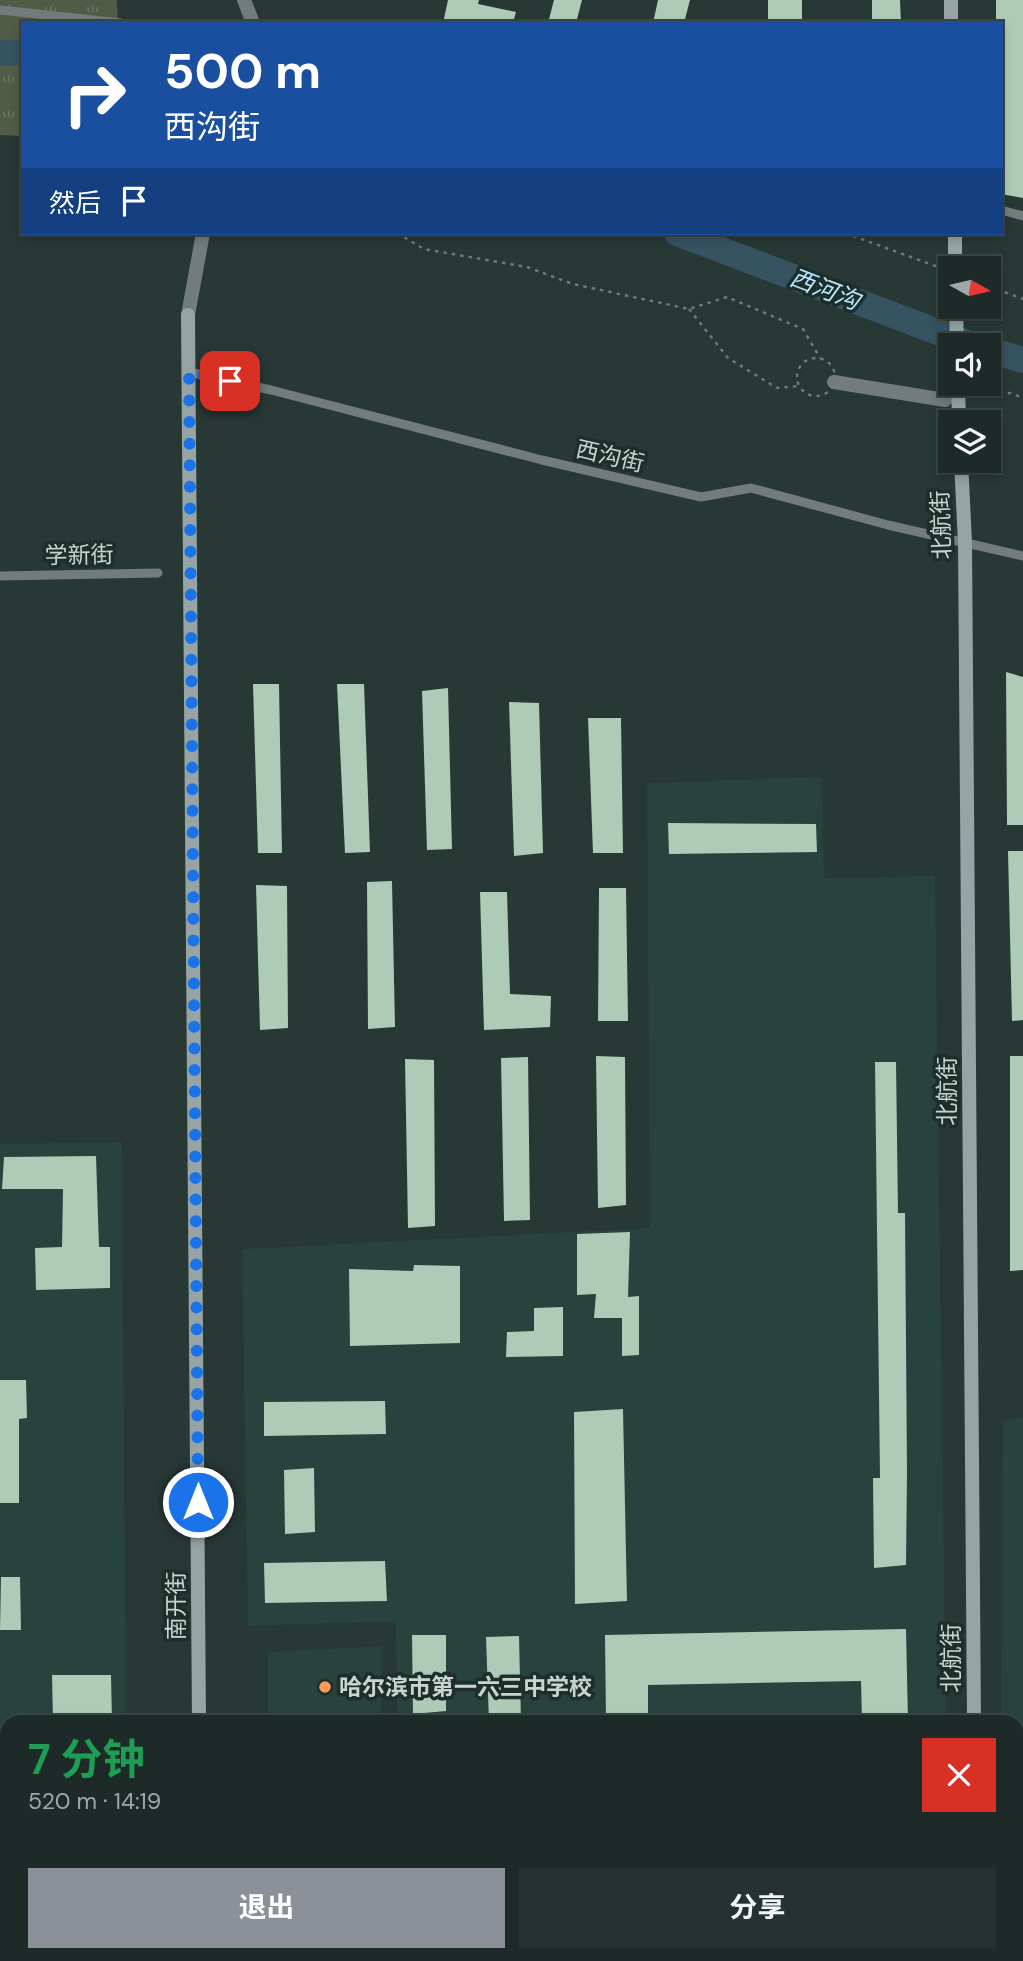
<!DOCTYPE html>
<html lang="zh">
<head>
<meta charset="utf-8">
<style>
	:root { --surface:#1d2a28; --page:#253230; --text:#f1f3f6; --muted:#a0a7a8; --line:#3b4645; --accent:#8c9099 }
	body { margin:0; font-family:"DM Sans","Noto Sans SC",sans-serif; background:var(--page); color:var(--text); height:100vh; display:flex; flex-direction:column; font-size:26px; white-space:nowrap }
	* { box-sizing:border-box; margin:0 }
	p { font-size:23px; color:var(--muted) }
	.icon { flex:none; width:38px; height:38px; fill:none; stroke:currentColor; stroke-width:2; stroke-linecap:round; stroke-linejoin:round }
	.map { position:relative; flex:1; overflow:hidden }
	.drawer { position:absolute; left:0px; top:1715px; width:1024px; height:247px; display:flex; flex-direction:column; background:var(--surface); border-radius:21px 21px 0 0; box-shadow:0 4px 10px #0003,0 0 0 2px var(--line) }
	.drawer>* { flex:none }
	.hud { position:absolute; left:21px; top:21px; width:982px; height:214px; border-radius:0px; box-shadow:0 4px 10px #0003,0 0 0 2px var(--line); background:#1a4fa0; color:#fff; overflow:hidden }
	.needle { width:46px; rotate:98deg }
	.buttons { position:absolute; left:938px; top:256px; display:grid; gap:14px }
	.buttons a { display:grid; place-items:center; width:63px; height:63px; border-radius:0px; background:var(--surface); box-shadow:0 4px 10px #0003,0 0 0 2px var(--line); font-size:35px }
	.pin { position:absolute; display:grid; place-items:center; width:60px; height:60px; color:#fff; margin:-30px; border-radius:14px; box-shadow:0 4px 10px #0006 }
	.me { position:absolute; width:77px; margin:-38px; rotate:0deg; stroke-linejoin:round; filter:drop-shadow(0 0 5px #0008) }
	.turn { display:flex; align-items:center; gap:24px; height:147px; padding:0 28px; font-size:32px }
	.turn .icon { width:91px; height:91px; stroke-width:2.5 }
	.turn b { display:block; font-size:49px; line-height:60px }
	.then { display:flex; align-items:center; height:66px; padding:0 28px; background:#0003; gap:14px; font-size:26px }
	.round { display:grid; place-items:center; flex:none; width:74px; height:74px; border-radius:0px; background:var(--page) }
	.headline { display:flex; align-items:center; justify-content:space-between; height:119px; padding:0 28px }
	h1 { font-size:42px; font-weight:700; line-height:52px; color:#1e9e55 }
	.button { display:flex; gap:14px; margin-top:auto; padding:14px 28px }
	.button a { flex:1; height:80px; border-radius:0px; background:var(--accent); color:#fff; font-size:28px; font-weight:700; line-height:80px; text-align:center }
	.button a+a { background:var(--page); color:var(--text) }
	.map>svg:first-child { display:block }
	.built { fill:#28423e }
	.park { fill:url(#park-tufts) }
	.lines { fill:none; stroke-linecap:round; stroke-linejoin:round }
	.river { stroke:#365362; stroke-width:26 }
	.building { fill:#adcbb7 }
	.path { stroke:#6c7b78; stroke-width:2.5; stroke-dasharray:3.5 5; stroke-linecap:butt }
	.lane { stroke:#737c7d; stroke-width:9 }
	.street { stroke:#737c7d; stroke-width:14 }
	.secondary { stroke:#96a4a6; stroke-width:14 }
	.highway { stroke:#cadfe3; stroke-width:21 }
	.secondary-bridge { stroke:#96a4a6; stroke-width:14 }
	.route { stroke:#1a73e8; stroke-width:12; stroke-dasharray:0 21.6 }
	.poi-dot { fill:#fe9b58; stroke:#1d2e2b; stroke-width:2.5 }
	.labels { text-anchor:middle; dominant-baseline:central; stroke-width:7; stroke-linejoin:round; paint-order:stroke }
	.street-label { font-size:23px; fill:#c9d4d1; stroke:#1d2e2b }
	.poi-label { font-size:23px; font-weight:bold; fill:#c9d4d1; stroke:#1d2e2b; text-anchor:start }
	.water-label { font-size:24px; font-style:italic; fill:#b8e5ff; stroke:#1d2e2b }
</style>
</head>
<body>
<div class="map">
<svg width="1023" height="1961" viewBox="0 0 1023 1961">
	<defs>
		<pattern id="park-tufts" width="24" height="20" patternUnits="userSpaceOnUse" patternTransform="scale(1.75)"><rect width="24" height="20" fill="#515c47"/><path d="M3 7l-1-3M5 7V3M7 7l1-3M15 17l-1-3M17 17v-4M19 17l1-3" fill="none" stroke="#697260"/></pattern>
	</defs>
	<rect width="100%" height="100%" fill="#273835"/>
	<!-- built -->
	<path class="built" d="M822,777L824,878L935,876L946,1722H397L396,1621L248,1626L242,1249L650,1228L647,783Z
		M122,1142L126,1722H7V1899H0V1144Z
		M1023,1418V1890H1017V1722H1001L1003,1420Z
		M382,1646L381,1722H268V1652Z"/>
	<!-- park -->
	<path class="park" d="M0,0H117L118,23H23V136L0,135Z"/>
	<g class="lines">
		<!-- river -->
		<path class="river" d="M0,53H23
			M677,233L972,345
			M989,350L1023,360"/>
	</g>
	<!-- building -->
	<path class="building" d="M448,0H479L478,4L516,12L513,23H443Z
		M554,0H582L576,23H548Z
		M658,0H690L684,23H653Z
		M768,0H802V23H768Z
		M872,0H900L901,23H872Z
		M996,0H1023V198L1001,194V23H996Z
		M1006,672L1023,677V825H1007Z
		M253,684H279L282,853H258Z
		M337,684H364L370,852L345,853Z
		M448,688L452,849L427,850L422,691Z
		M509,702L539,703L543,853L514,856Z
		M588,718H621L623,853H593Z
		M668,823L816,824L817,852L669,854Z
		M1008,851H1023V1020L1012,1021Z
		M392,881L395,1027L368,1029L367,882Z
		M256,885L287,886L288,1028L260,1030Z
		M599,888H626L628,1021H598Z
		M480,892H507L510,994L551,996L550,1027L484,1030Z
		M596,1056L625,1057L626,1205L598,1208Z
		M1010,1056H1023V1270L1010,1271Z
		M528,1057L530,1220L504,1221L501,1058Z
		M405,1059L434,1060L435,1226L408,1228Z
		M875,1062H896L898,1213H905L907,1472L906,1565L874,1568L873,1478H880Z
		M96,1156L99,1247H110V1288L36,1290L35,1248L62,1247L63,1189H2L4,1157Z
		M630,1232L628,1297L639,1296V1355L622,1356V1318H594L596,1294L577,1295V1234Z
		M414,1265L460,1266V1343L350,1346L349,1269L413,1271Z
		M563,1307V1356L506,1357L507,1332L534,1331V1308Z
		M0,1380H26L27,1418L19,1419V1503H0Z
		M385,1401L386,1434L264,1436V1402Z
		M623,1409L627,1601L575,1604L574,1412Z
		M314,1468L315,1532L285,1534L284,1470Z
		M385,1561L387,1601L265,1603L264,1563Z
		M1,1577H20L21,1630H0Z
		M906,1629L908,1722H862L861,1681L648,1685V1722H606L605,1635Z
		M412,1635H446V1711L413,1714Z
		M519,1636L521,1722H489L486,1637Z
		M52,1675H111L112,1722H53Z"/>
	<g class="lines">
		<!-- path -->
		<path class="path" d="M397,233L424,249L527,267L573,284L689,309L727,297L803,329L820,358
			M845,233L941,268
			M989,286L1023,299
			M689,309L728,358L777,388L799,386
			M797 377a19 19 0 1 1 38 0a19 19 0 1 1-38 0Z
			M974,397L1011,393L1023,398"/>
		<!-- lane -->
		<path class="lane" d="M0,10L121,23
			M1001,210L1023,216
			M189,372L271,390L542,460L701,497L751,488L888,525L1023,556
			M0,576L158,573"/>
		<!-- street -->
		<path class="street" d="M244,0L253,23
			M188,315L203,233
			M834,382L945,400"/>
		<!-- secondary -->
		<path class="secondary" d="M951,0V23
			M955,233V268
			M956,306L957,345
			M188,315L199,1722
			M961,460L965,543L974,1722
			M201,1955V1961"/>
		<!-- highway -->
		<path class="highway" d="M741,1961L1023,1956"/>
		<!-- secondary-bridge -->
		<path class="secondary-bridge" d="M958,383L959,422"/>
	</g>
	<g class="lines">
		<!-- route -->
		<path class="route" d="M198,1502L189,372L230,381"/>
	</g>
	<!-- markers -->
	<circle class="poi-dot" cx="325" cy="1687" r="7"/>
	<g class="labels">
		<!-- street labels -->
		<g class="street-label">
			<text transform="translate(610 456) rotate(13)">西沟街</text>
			<text transform="translate(941 525) rotate(-92)">北航街</text>
			<text transform="translate(79 555) rotate(-1)">学新街</text>
			<text transform="translate(947 1091) rotate(-90)">北航街</text>
			<text transform="translate(176 1606) rotate(-90)">南开街</text>
			<text transform="translate(951 1658) rotate(-90)">北航街</text>
		</g>
		<!-- poi labels -->
		<g class="poi-label">
			<text x="339" y="1687">哈尔滨市第一六三中学校</text>
		</g>
		<!-- water labels -->
		<g class="water-label">
			<text transform="translate(825 289) rotate(21)">西河沟</text>
		</g>
	</g>
</svg>
<div class="buttons">
<a><svg class="needle" viewBox="-14 -14 28 28"><path d="M0-13l5 13h-10z" fill="#e53935"/><path d="M0 13l5-13h-10z" fill="#a0a7a8"/></svg></a>
<a><svg class="icon" aria-label="sound" viewBox="0 0 24 24"><path d="M4 9h4l5-4v14l-5-4H4zM17 9q2 3 0 6"/></svg></a>
<a><svg class="icon" aria-label="layers" viewBox="0 0 24 24"><path d="M12 4l9 5-9 5-9-5zM3 14l9 5 9-5"/></svg></a>
</div>
<div class="pin" style="left:230px;top:381px;background:#d93025"><svg class="icon" aria-label="arrive" viewBox="0 0 24 24"><path d="M6 21V4h12l-3 4 3 4H6"/></svg></div>
<svg class="me" style="left:198px;top:1502px" viewBox="-20 -20 40 40"><circle r="17" fill="#1a73e8" stroke="#fff" stroke-width="3"/><path d="M0-11L8 9 0 5-8 9z" fill="#fff"/></svg>
<div class="hud">
<div class="turn"><svg class="icon" aria-label="right" viewBox="0 0 24 24"><path d="M7 20v-9h11M14 6l5 5-5 5"/></svg><div><b>500 m</b>西沟街</div></div>
<div class="then">然后<svg class="icon" aria-label="arrive" viewBox="0 0 24 24"><path d="M6 21V4h12l-3 4 3 4H6"/></svg></div>
</div>
<section class="drawer">
<div class="headline"><div><h1>7 分钟</h1><p>520 m · 14:19</p></div><a class="round" style="background:#d93025;color:#fff"><svg class="icon" aria-label="close" viewBox="0 0 24 24"><path d="M6 6l12 12M18 6L6 18"/></svg></a></div>
<div class="button"><a>退出</a><a>分享</a></div>
</section>
</div>
</body>
</html>
